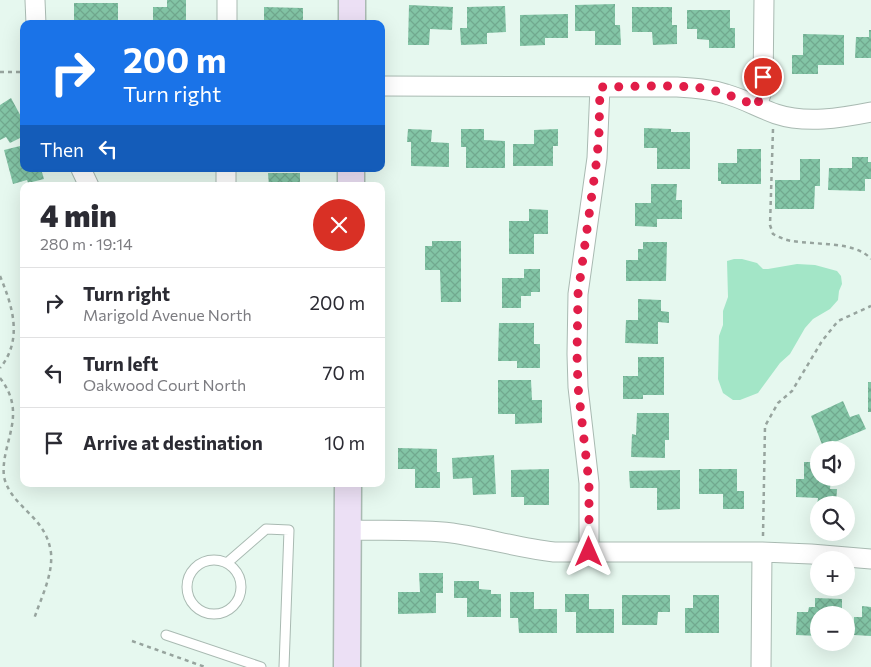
<!DOCTYPE html>
<html lang="en">
<head>
<meta charset="utf-8">
<style>
	:root { --surface:#fff; --page:#f2f2f3; --text:#2b2b33; --muted:#7c7c81; --line:#e1e1e2 }
	body { margin:0; font-family:Commissioner,sans-serif; background:var(--page); color:var(--text); height:100vh; display:flex; flex-direction:column; font-size:19px; white-space:nowrap }
	* { box-sizing:border-box; margin:0 }
	p { font-size:16px; color:var(--muted) }
	.icon { flex:none; width:28px; height:28px; fill:none; stroke:currentColor; stroke-width:2; stroke-linecap:round; stroke-linejoin:round }
	.map { position:relative; flex:1; overflow:hidden }
	.drawer { position:absolute; left:20px; top:182px; width:365px; height:305px; display:flex; flex-direction:column; background:var(--surface); border-radius:10px; box-shadow:0 5px 20px #0002 }
	.drawer>* { flex:none }
	.guide { position:absolute; left:20px; top:20px; width:365px; height:152px; border-radius:10px; box-shadow:0 5px 20px #0002; background:#1a73e8; color:#fff; overflow:hidden }
	.controls { position:absolute; left:810px; top:441px; display:grid; gap:10px }
	.controls a { display:grid; place-items:center; width:45px; height:45px; border-radius:50%; background:var(--surface); box-shadow:0 5px 20px #0002; font-size:25px }
	.pin { position:absolute; display:grid; place-items:center; width:42px; height:42px; color:#fff; margin:-21px; border:2px solid #fff; border-radius:50%; box-shadow:0 1px 5px #0007 }
	.me { position:absolute; width:55px; margin:-28px; rotate:0deg; stroke-linejoin:round; filter:drop-shadow(0 0 4px #0008) }
	.turn { display:flex; align-items:center; gap:18px; height:105px; padding:0 20px; font-size:22px }
	.turn .icon { width:65px; height:65px; stroke-width:2.5 }
	.turn b { display:block; font-size:35px; line-height:42px }
	.then { display:flex; align-items:center; height:48px; padding:0 20px; background:#0003; gap:10px; font-size:19px }
	.round { display:grid; place-items:center; flex:none; width:52px; height:52px; border-radius:26px; background:var(--page) }
	.overview { display:flex; align-items:center; justify-content:space-between; height:85px; padding:0 20px }
	h1 { font-size:30px; font-weight:800; line-height:38px }
	ul { padding:0; list-style:none }
	li { display:flex; align-items:center; gap:15px; height:70px; padding:0 20px; border-top:1px solid var(--line) }
	li div { flex:1 }
	li b { display:block; font-size:19px }
	li em { font-style:normal }
	.map>svg:first-child { display:block }
	.water { fill:#a3e6c7 }
	.building { fill:url(#building-cross-hatch) }
	.lines { fill:none; stroke-linecap:round; stroke-linejoin:round }
	.lane-casing { stroke:#a9bab2; stroke-width:11 }
	.street-casing { stroke:#a9bab2; stroke-width:21 }
	.secondary-casing { stroke:#a9bab2; stroke-width:29 }
	.path { stroke:#97a49e; stroke-width:2.5; stroke-dasharray:4 4; stroke-linecap:butt }
	.lane { stroke:#fff; stroke-width:9 }
	.street { stroke:#fff; stroke-width:19 }
	.secondary { stroke:#ece0f5; stroke-width:26 }
	.route { stroke:#e11d48; stroke-width:9; stroke-dasharray:0 16.2 }
</style>
</head>
<body>
<div class="map">
<svg width="871" height="667" viewBox="0 0 871 667">
	<defs>
		<pattern id="building-cross-hatch" width="8" height="8" patternUnits="userSpaceOnUse" patternTransform="scale(1.25)"><rect width="8" height="8" fill="#83c5a6"/><path d="M0 0l8 8M0 8l8-8" fill="none" stroke="#71a98f"/></pattern>
	</defs>
	<rect width="100%" height="100%" fill="#e6f8ef"/>
	<!-- water -->
	<path class="water" d="M734,259H742L757,263L763,269H768L797,264L815,265L837,271L841,276L842,284L839,291L838,300L830,309L813,319L805,328L790,354L780,363L758,393L740,400H733L723,393L718,379L719,336L723,325V311L728,297L727,261Z"/>
	<!-- building -->
	<path class="building" d="M167,0H186V21H190V24H153V7H167Z
		M74,3H118V24L74,23Z
		M615,4V25H620L621,45H595V31H575V5Z
		M409,5L453,7L452,30L430,29L429,45H408Z
		M505,6L506,32L487,33V44L461,45L460,28H467V7Z
		M264,7L303,8V24H264Z
		M632,7H672V25H677V44L653,45L652,32H632Z
		M687,10H730V28H735V48H709V40L697,39V29H687Z
		M568,14V38H545V45L520,46V15Z
		M869,30H871V58H855L856,37H869Z
		M803,34L844,35V65H818V74H792V55H803Z
		M11,98L24,122V136L10,143L6,137L0,140V105Z
		M644,128L671,129V132H690V169H657V148H644Z
		M408,129L432,130L431,142L449,143V167L411,166V142H407Z
		M461,129H484V140L505,141V168H466V147H461Z
		M558,129V146H553V166H513V144H534V130Z
		M24,145V169H41L44,179L28,183L27,180L13,184L4,150Z
		M737,149H761V184H721V181H718V163H737Z
		M852,157H868V162H871V179H865V191L828,190L829,168H852Z
		M800,159H820V186H815L814,209H775V180H800Z
		M268,173H300V186H269Z
		M651,184H677L676,200H682V219H657V227L635,226V203H651Z
		M529,209L548,210V234H534V254H509V221H529Z
		M432,241H461V302H441L440,270H425V246H432Z
		M643,242H667L666,281H626V260H638V249H643Z
		M524,269H540V292H531V296H521V308H502V278H524Z
		M638,299L661,300V311L669,312V323L658,322V344L625,343L626,320H638Z
		M499,323H534V344H540V368H517V361H498Z
		M638,357H664V395H643V399H623V376H638Z
		M498,380H531L532,400H542V423L515,424V414H498Z
		M868,382H871V412H868Z
		M843,401L850,417L859,414L866,429L823,447L811,416Z
		M637,413H669V440H665V458L631,457L632,434L636,435Z
		M398,448L437,449V472H440V488H415V469H398Z
		M494,455L496,494L473,495L472,478L453,479L452,458Z
		M804,462H819V478H831L830,489H837L836,505H819V513H816L818,498L796,497V479H804Z
		M549,469V505H524V497H511V470Z
		M699,469H737V491H744V509H723V494H699Z
		M680,470V509L657,510V488H630L629,471Z
		M419,573H443V593H436V613L398,614V592H420Z
		M454,581H479V589L491,590V594H501V617H467V598H454Z
		M510,592H534V609H557V633H519L518,618H510Z
		M565,594H589V609H614V633H576V612H565Z
		M622,595H670V612H658L657,625H622Z
		M693,595H719V633H685V608H693Z
		M815,598L842,599V615H819V636L796,635L797,612H808L809,607H815Z
		M862,606L871,607V636L854,635V617H862Z"/>
	<g class="lines">
		<defs>
			<path id="lane" d="M187 587a27 27 0 1 1 54 0a27 27 0 1 1-54 0Z
				M227,563L266,529L289,530L284,667
				M166,635L261,667"/>
			<path id="street" d="M35,0L36,24
				M227,24V0
				M381,86L677,87C694,88 710,89 726,94C744,99 759,108 776,114C806,124 841,118 871,112
				M757,106L763,88L764,0
				M81,169L89,186
				M226,169V186
				M348,530C383,531 417,529 452,533C486,538 519,548 554,552H762L811,554L871,559
				M589,552V483L578,387L577,354L578,294L597,158L600,87
				M761,667L762,552"/>
			<path id="secondary" d="M352,24V0
				M351,186V169
				M347,667L348,484"/>
		</defs>
		<!-- lane casing -->
		<use href="#lane" class="lane-casing"/>
		<!-- street casing -->
		<use href="#street" class="street-casing"/>
		<!-- secondary casing -->
		<use href="#secondary" class="secondary-casing"/>
		<!-- path -->
		<path class="path" d="M0,72H24
			M773,129L770,225L773,234C779,237 785,240 792,241C814,245 856,241 871,259
			M0,276C13,307 23,340 0,368
			M0,378C29,415 0,443 4,477C12,509 46,515 51,553C53,575 41,598 34,619
			M763,536L765,426L778,403L792,391L822,341L838,321L871,306
			M132,641L205,667"/>
		<!-- lane -->
		<use href="#lane" class="lane"/>
		<!-- street -->
		<use href="#street" class="street"/>
		<!-- secondary -->
		<use href="#secondary" class="secondary"/>
	</g>
	<g class="lines">
		<!-- route -->
		<path class="route" d="M589,552V483L578,387L577,354L578,294L597,158L599,133L600,87C633,87 668,84 701,88C721,91 739,99 757,106L763,88V77"/>
	</g>
</svg>
<div class="controls">
<a><svg class="icon" aria-label="sound" viewBox="0 0 24 24"><path d="M4 9h4l5-4v14l-5-4H4zM17 9q2 3 0 6"/></svg></a>
<a><svg class="icon" aria-label="search" viewBox="0 0 24 24"><circle cx="10" cy="10" r="6"/><path d="M15 15l6 6"/></svg></a>
<a>+</a>
<a>−</a>
</div>
<div class="pin" style="left:763px;top:77px;background:#d93025"><svg class="icon" aria-label="arrive" viewBox="0 0 24 24"><path d="M6 21V4h12l-3 4 3 4H6"/></svg></div>
<svg class="me" style="left:589px;top:552px" viewBox="-20 -20 40 40"><path d="M0-17L14 15 0 8-14 15z" fill="#e11d48" stroke="#fff" stroke-width="4"/></svg>
<div class="guide">
<div class="turn"><svg class="icon" aria-label="right" viewBox="0 0 24 24"><path d="M7 20v-9h11M14 6l5 5-5 5"/></svg><div><b>200 m</b>Turn right</div></div>
<div class="then">Then<svg class="icon" aria-label="left" viewBox="0 0 24 24"><path d="M17 20v-9H6M10 6l-5 5 5 5"/></svg></div>
</div>
<section class="drawer">
<div class="overview"><div><h1>4 min</h1><p>280 m · 19:14</p></div><a class="round" style="background:#d93025;color:#fff"><svg class="icon" aria-label="close" viewBox="0 0 24 24"><path d="M6 6l12 12M18 6L6 18"/></svg></a></div>
<ul>
<li><svg class="icon" aria-label="right" viewBox="0 0 24 24"><path d="M7 20v-9h11M14 6l5 5-5 5"/></svg><div><b>Turn right</b><p>Marigold Avenue North</p></div><em>200 m</em></li>
<li><svg class="icon" aria-label="left" viewBox="0 0 24 24"><path d="M17 20v-9H6M10 6l-5 5 5 5"/></svg><div><b>Turn left</b><p>Oakwood Court North</p></div><em>70 m</em></li>
<li><svg class="icon" aria-label="arrive" viewBox="0 0 24 24"><path d="M6 21V4h12l-3 4 3 4H6"/></svg><div><b>Arrive at destination</b></div><em>10 m</em></li>
</ul>
</section>
</div>
</body>
</html>
